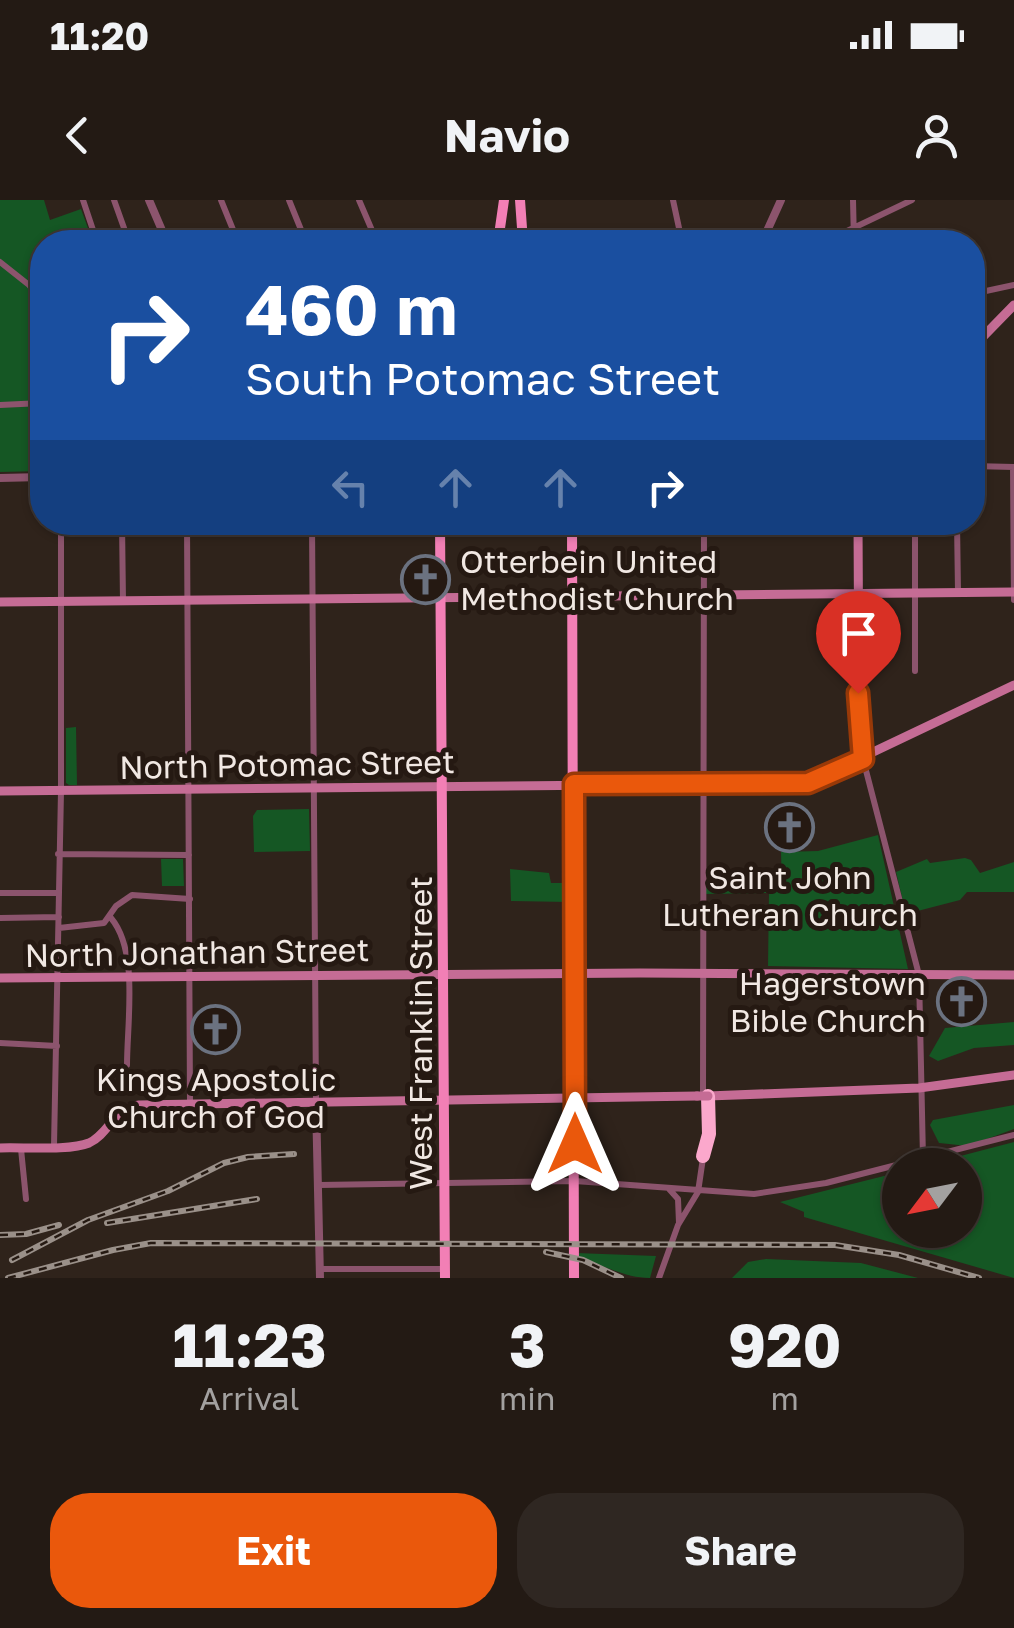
<!DOCTYPE html>
<html lang="en">
<head>
<meta charset="utf-8">
<style>
	:root { --surface:#231a14; --page:#2f2722; --text:#f1f3f6; --muted:#a3a1a0; --line:#403834; --accent:#ea580c }
	body { margin:0; font-family:"Golos Text",sans-serif; background:var(--page); color:var(--text); height:100vh; display:flex; flex-direction:column; font-size:38px; white-space:nowrap }
	* { box-sizing:border-box; margin:0 }
	p { font-size:32px; color:var(--muted) }
	.icon { flex:none; width:55px; height:55px; fill:none; stroke:currentColor; stroke-width:2; stroke-linecap:round; stroke-linejoin:round }
	.map { position:relative; height:1078px; overflow:hidden }
	.side { display:flex; flex-direction:column; background:var(--surface); flex:1 }
	.side>* { flex:none }
	.hud { position:absolute; left:30px; top:30px; width:955px; height:305px; border-radius:40px; box-shadow:0 2px 8px #0004,0 0 0 2px var(--line); background:#1a4fa0; color:#fff; overflow:hidden }
	.needle { width:65px; rotate:238deg }
	.buttons { position:absolute; left:882px; top:948px; display:grid; gap:20px }
	.buttons a { display:grid; place-items:center; width:100px; height:100px; border-radius:50%; background:var(--surface); box-shadow:0 2px 8px #0004,0 0 0 2px var(--line); font-size:50px }
	.pin { position:absolute; display:grid; place-items:center; width:85px; height:85px; color:#fff; margin:-102px -42px; border-radius:50% 50% 50% 0; rotate:-45deg; box-shadow:0 0 10px #0007 }
	.pin .icon { rotate:45deg }
	.me { position:absolute; width:110px; margin:-55px; rotate:0deg; stroke-linejoin:round; filter:drop-shadow(0 0 8px #0008) }
	.turn { display:flex; align-items:center; gap:35px; height:210px; padding:0 50px; font-size:45px }
	.turn .icon { width:130px; height:130px; stroke-width:2.5 }
	.turn b { display:block; font-size:70px; line-height:85px }
	.lanes { display:flex; align-items:center; height:95px; padding:0 50px; background:#0003; justify-content:center; gap:50px; direction:ltr }
	.lanes .off { opacity:.35 }
	.eta { display:flex; justify-content:space-evenly; align-items:center; height:170px; text-align:center }
	.eta b { font-size:60px; font-weight:700; line-height:70px }
	.primary-button { display:flex; gap:20px; margin-top:auto; padding:20px 50px }
	.primary-button a { flex:1; height:115px; border-radius:40px; background:var(--accent); color:#fff; font-size:40px; font-weight:700; line-height:115px; text-align:center }
	.primary-button a+a { background:var(--page); color:var(--text) }
	.status { display:flex; justify-content:space-between; align-items:center; height:70px; padding:0 50px; background:var(--surface); direction:ltr }
	.status svg { height:28px; fill:currentColor }
	header { display:flex; justify-content:space-between; align-items:center; height:130px; padding:0 50px; background:var(--surface); font-size:45px; font-weight:700 }
	.map>svg:first-child { display:block }
	.green { fill:#155724 }
	.lines { fill:none; stroke-linecap:round; stroke-linejoin:round }
	.minor { stroke:#8c546d; stroke-width:6 }
	.tertiary { stroke:#8c546d; stroke-width:8 }
	.secondary { stroke:#c56c95; stroke-width:9 }
	.primary { stroke:#f27fb5; stroke-width:10 }
	.motorway { stroke:#fba8cc; stroke-width:14 }
	.rail-casing { stroke:#9a9089; stroke-width:6 }
	.rail { stroke:#251912; stroke-width:2.5; stroke-dasharray:8; stroke-linecap:butt }
	.secondary-bridge { stroke:#c56c95; stroke-width:9 }
	.route-casing { stroke:#983908; stroke-width:25 }
	.route { stroke:#ea580c; stroke-width:18 }
	.labels { text-anchor:middle; dominant-baseline:central; stroke-width:10; stroke-linejoin:round; paint-order:stroke }
	.poi-label { font-size:32px; fill:#f1e8e3; stroke:#251912 }
	.street-label { font-size:32px; fill:#f1e8e3; stroke:#251912 }
</style>
</head>
<body>
<div class="status"><b>11:20</b><svg viewBox="0 0 49 12"><path d="M0 12V9h3v3zM5 12V6h3v6zM10 12V3h3v9zM15 12V0h3v12zM26 1h20v11H26zM47 4h2v5h-2z"/></svg></div>
<header><svg class="icon" aria-label="back" viewBox="0 0 24 24"><path d="M15 5l-7 7 7 7"/></svg>Navio<svg class="icon" aria-label="person" viewBox="0 0 24 24"><circle cx="12" cy="8" r="4"/><path d="M4 21q1-7 8-7t8 7"/></svg></header>
<div class="map">
<svg width="1014" height="1078" viewBox="0 0 1014 1078">
	<rect width="100%" height="100%" fill="#2f231b"/>
	<!-- green -->
	<path class="green" d="M0,0H44L50,20L81,9L93,42H42V271L0,272Z
		M76,527L77,585H69L66,583V528Z
		M309,609L310,651L254,652L253,616L257,610Z
		M878,635L908,769L768,766L769,691L782,690L781,652L818,651Z
		M965,658L971,660L980,673L1014,662V692H967L960,700L906,714L896,672L927,659L930,663Z
		M161,659H183L184,686H162Z
		M510,669L549,673L551,683H569V702L511,701Z
		M705,684L766,688V693L705,694Z
		M1014,822V845L974,848L938,861L929,856L945,828Z
		M1014,905V929L968,946L939,943L930,925L933,920Z
		M1014,942V1078L804,1017V1012L780,1002L900,972V1030H965V965H926Z
		M576,1053L656,1056L650,1078C624,1078 602,1064 576,1057Z
		M766,1059L861,1063L918,1078H732L748,1062Z"/>
	<g class="lines">
		<!-- minor -->
		<path class="minor" d="M83,0L97,42
			M114,0L129,42
			M221,0L238,42
			M289,0L306,42
			M359,0L377,42
			M673,0L682,42
			M853,0L854,42
			M824,42L912,0
			M0,62L29,85L42,102
			M972,94L1014,85
			M0,205L42,203
			M972,266L1014,267
			M1013,267L1014,400
			M122,322L123,402
			M187,322L190,904
			M312,322L316,902
			M957,322L958,392
			M915,471V322
			M863,559L919,775L923,958
			M58,654L189,655
			M0,693H58
			M0,718L59,717
			M111,718C139,751 127,822 127,865
			M59,728L104,723L116,706L132,695L190,699
			M0,843L57,846
			M703,896L704,322
			M54,946L61,591V322
			M21,949L26,999
			M319,985L575,981L754,994L826,983L1014,935
			M669,989L678,999L679,1023
			M320,1069H444
			M659,1078L678,1025L698,992L703,958"/>
		<!-- tertiary -->
		<path class="tertiary" d="M149,0L167,42
			M762,42L781,0
			M0,278L42,277
			M316,902L320,1078"/>
		<!-- secondary -->
		<path class="secondary" d="M972,148L1014,105
			M858,322L859,516L863,559
			M0,402L1014,392
			M0,591L808,583L1014,485
			M0,778L640,773L1014,775
			M708,896L919,888L1014,875
			M0,948C22,947 70,951 89,943C110,933 113,908 139,905L697,896"/>
		<!-- primary -->
		<path class="primary" d="M520,0L523,42
			M498,42L504,0
			M440,322L445,1078
			M572,322L574,1078"/>
		<!-- motorway -->
		<path class="motorway" d="M703,956L709,934L708,896"/>
		<defs>
			<path id="rail" d="M107,1023L257,999
				M0,1035L26,1034L59,1025
				M546,1052L583,1060L621,1078
				M12,1060L88,1020L168,991L224,963L248,957L294,954
				M8,1078L113,1050L151,1043L835,1045L899,1055L979,1078"/>
		</defs>
		<!-- rail casing -->
		<use href="#rail" class="rail-casing"/>
		<!-- rail -->
		<use href="#rail" class="rail"/>
		<!-- secondary-bridge -->
		<path class="secondary-bridge" d="M697,896H708"/>
	</g>
	<g class="lines">
		<defs>
			<path id="route" d="M575,944L574,584L808,583L863,559L858,493"/>
		</defs>
		<!-- route casing -->
		<use href="#route" class="route-casing"/>
		<!-- route -->
		<use href="#route" class="route"/>
	</g>
	<!-- icons -->
	<defs>
		<symbol id="church-ring" viewBox="-11 -11 22 22"><circle r="9.5" fill="#251912" stroke="#6b7280" stroke-width="1.5"/><path d="M-1.2-6h2.4v3.5h3.3v2.4h-3.3V6h-2.4V-.1h-3.3v-2.4h3.3Z" fill="#6b7280"/></symbol>
	</defs>
	<g fill-rule="evenodd">
		<use href="#church-ring" x="398" y="352" width="55" height="55"/>
		<use href="#church-ring" x="762" y="600" width="55" height="55"/>
		<use href="#church-ring" x="934" y="774" width="55" height="55"/>
		<use href="#church-ring" x="188" y="802" width="55" height="55"/>
	</g>
	<g class="labels">
		<!-- poi labels -->
		<g class="poi-label">
			<text x="460" y="361" text-anchor="start">Otterbein United<tspan x="460" dy="37">Methodist Church</tspan></text>
			<text x="790" y="677">Saint John<tspan x="790" dy="37">Lutheran Church</tspan></text>
			<text x="926" y="783" text-anchor="end">Hagerstown<tspan x="926" dy="37">Bible Church</tspan></text>
			<text x="216" y="879">Kings Apostolic<tspan x="216" dy="37">Church of God</tspan></text>
		</g>
		<!-- street labels -->
		<g class="street-label">
			<text transform="translate(287 564) rotate(-1)">North Potomac Street</text>
			<text transform="translate(197 752) rotate(-1)">North Jonathan Street</text>
			<text transform="translate(420 833) rotate(-90)">West Franklin Street</text>
		</g>
	</g>
</svg>
<div class="buttons">
<a><svg class="needle" viewBox="-14 -14 28 28"><path d="M0-13l5 13h-10z" fill="#e53935"/><path d="M0 13l5-13h-10z" fill="#a3a1a0"/></svg></a>
</div>
<div class="pin" style="left:858px;top:493px;background:#d93025"><svg class="icon" aria-label="arrive" viewBox="0 0 24 24"><path d="M6 21V4h12l-3 4 3 4H6"/></svg></div>
<svg class="me" style="left:575px;top:944px" viewBox="-20 -20 40 40"><path d="M0-17L14 15 0 8-14 15z" fill="#ea580c" stroke="#fff" stroke-width="4"/></svg>
<div class="hud">
<div class="turn"><svg class="icon" aria-label="right" viewBox="0 0 24 24"><path d="M7 20v-9h11M14 6l5 5-5 5"/></svg><div><b>460 m</b>South Potomac Street</div></div>
<div class="lanes"><svg class="icon off" aria-label="left" viewBox="0 0 24 24"><path d="M17 20v-9H6M10 6l-5 5 5 5"/></svg><svg class="icon off" aria-label="ahead" viewBox="0 0 24 24"><path d="M12 20V5M6 11l6-6 6 6"/></svg><svg class="icon off" aria-label="ahead" viewBox="0 0 24 24"><path d="M12 20V5M6 11l6-6 6 6"/></svg><svg class="icon" aria-label="right" viewBox="0 0 24 24"><path d="M7 20v-9h11M14 6l5 5-5 5"/></svg></div>
</div>
</div>
<section class="side">
<div class="eta">
<div><b>11:23</b><p>Arrival</p></div>
<div><b>3</b><p>min</p></div>
<div><b>920</b><p>m</p></div>
</div>
<div class="primary-button"><a>Exit</a><a>Share</a></div>
</section>
</body>
</html>
